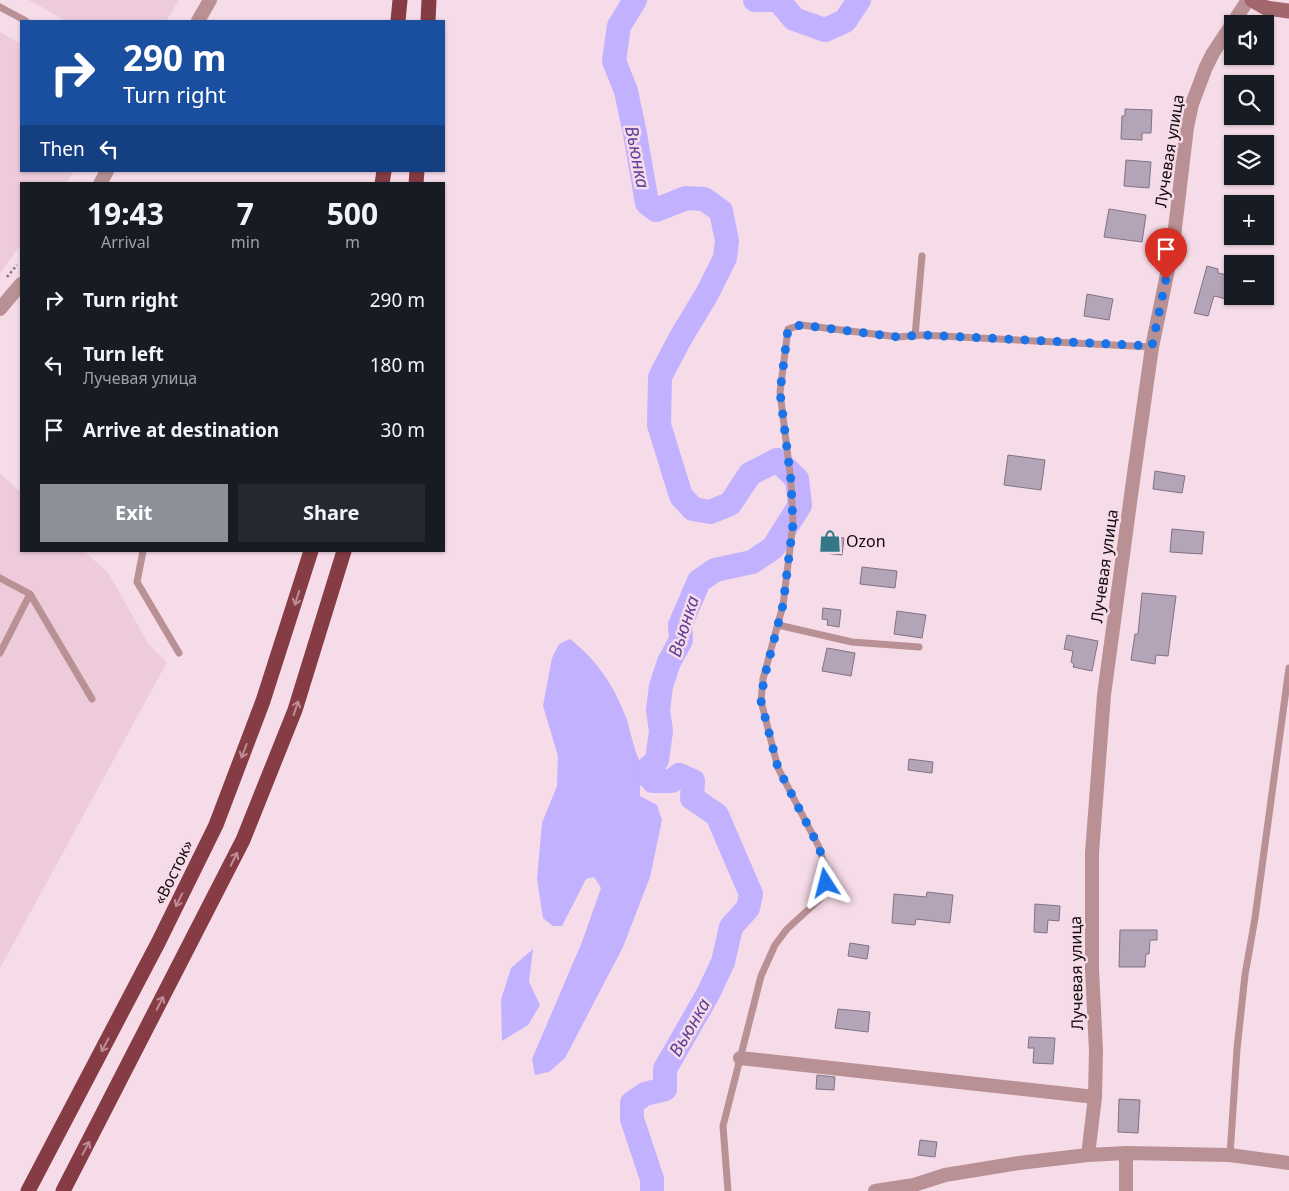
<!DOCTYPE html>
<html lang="en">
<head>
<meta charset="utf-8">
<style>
	:root { --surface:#171b24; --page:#242831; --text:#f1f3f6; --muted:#9ea1a6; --accent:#8c9099 }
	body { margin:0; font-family:"Noto Sans",sans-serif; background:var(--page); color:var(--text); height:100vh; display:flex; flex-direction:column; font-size:19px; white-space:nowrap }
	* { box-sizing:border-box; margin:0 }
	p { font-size:16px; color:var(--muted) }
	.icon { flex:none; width:28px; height:28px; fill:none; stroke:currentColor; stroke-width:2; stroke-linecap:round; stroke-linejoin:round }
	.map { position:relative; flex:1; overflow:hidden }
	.side { position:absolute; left:20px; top:182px; width:425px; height:370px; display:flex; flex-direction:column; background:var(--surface); border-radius:0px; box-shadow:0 1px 4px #0004 }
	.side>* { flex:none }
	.banner { position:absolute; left:20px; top:20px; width:425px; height:152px; border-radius:0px; box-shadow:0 1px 4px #0004; background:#1a4fa0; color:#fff; overflow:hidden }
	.tools { position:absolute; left:1224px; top:15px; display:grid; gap:10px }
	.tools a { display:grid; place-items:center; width:50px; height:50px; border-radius:0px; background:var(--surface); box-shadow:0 1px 4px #0004; font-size:25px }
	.pin { position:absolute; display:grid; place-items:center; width:42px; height:42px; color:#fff; margin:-51px -21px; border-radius:50% 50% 50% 0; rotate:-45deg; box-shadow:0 0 5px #0007 }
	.pin .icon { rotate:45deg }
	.me { position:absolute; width:55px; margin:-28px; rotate:351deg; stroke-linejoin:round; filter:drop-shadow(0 0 4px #0008) }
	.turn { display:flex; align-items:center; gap:18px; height:105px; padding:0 20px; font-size:22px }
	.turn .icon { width:65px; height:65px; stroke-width:2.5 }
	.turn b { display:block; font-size:35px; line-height:42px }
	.then { display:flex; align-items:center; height:48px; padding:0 20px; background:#0003; gap:10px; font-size:19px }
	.eta { display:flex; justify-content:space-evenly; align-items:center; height:85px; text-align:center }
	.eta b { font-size:30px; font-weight:700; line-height:35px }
	.action { display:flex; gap:10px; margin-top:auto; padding:10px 20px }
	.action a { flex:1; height:58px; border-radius:0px; background:var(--accent); color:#fff; font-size:20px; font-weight:700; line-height:58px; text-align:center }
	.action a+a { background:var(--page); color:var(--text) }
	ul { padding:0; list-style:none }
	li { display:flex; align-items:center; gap:15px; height:65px; padding:0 20px }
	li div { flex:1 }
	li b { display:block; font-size:19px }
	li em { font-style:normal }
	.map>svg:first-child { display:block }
	.built { fill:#edcbdb }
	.water { fill:#c2b1ff }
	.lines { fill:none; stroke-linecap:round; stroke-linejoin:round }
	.river { stroke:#c2b1ff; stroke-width:24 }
	.building { fill:#b4a4b7; stroke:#817284 }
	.path { stroke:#8a7880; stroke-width:2.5; stroke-dasharray:2.5 2.5; stroke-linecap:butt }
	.service { stroke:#b99093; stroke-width:7 }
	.minor { stroke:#b99093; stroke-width:14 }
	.secondary { stroke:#a1676c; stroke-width:15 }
	.trunk { stroke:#863c44; stroke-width:15 }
	.oneway { stroke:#be8c96 }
	.route { stroke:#1a73e8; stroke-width:9; stroke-dasharray:0 16.2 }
	.labels { text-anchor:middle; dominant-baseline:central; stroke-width:5; stroke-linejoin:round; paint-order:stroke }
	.street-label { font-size:16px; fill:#11090d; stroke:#f6dbe8 }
	.poi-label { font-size:16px; fill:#11090d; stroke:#f6dbe8; text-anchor:start }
	.water-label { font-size:18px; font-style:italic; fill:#5c419a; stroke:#f6dbe8 }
</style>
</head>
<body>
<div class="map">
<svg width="1289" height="1191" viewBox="0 0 1289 1191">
	<rect width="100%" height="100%" fill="#f6dbe8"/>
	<!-- built -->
	<path class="built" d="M29,0H179L166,21H66Z
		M0,32L21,44V171H74L66,184H21V244L0,273Z
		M0,473L21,493V551H84L109,574L149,645L167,662L0,968Z"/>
	<!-- water -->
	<path class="water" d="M570,639C598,661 615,687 627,720C633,740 634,753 645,771L640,787V796L657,805L662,820L650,877L623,947L565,1058L549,1072L535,1075L532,1059L582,942L601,888L594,877L586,879L562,926H553L543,918L537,879L542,823L557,786L558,756L543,706L552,658L559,644Z
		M533,949L529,982L540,1005L528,1025L502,1041L501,1000L511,968Z"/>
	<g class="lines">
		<!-- river -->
		<path class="river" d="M635,0L619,26L614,61L626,91L635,134L647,203L656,210L686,198L704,199L721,211L727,241L725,258L707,294L681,337L660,377L659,425L681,496L693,509L710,512L730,504L750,474L777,460L797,479L800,505L773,548L752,562L715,570L699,581L680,625L681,640L669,662L661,686L658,710L661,731L657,760L645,771L653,781H672L679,775L693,781L692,798L717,815L751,894L748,908L731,927L723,962L708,994L665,1069V1089L645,1094L632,1103V1119L652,1179V1191
			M755,0H778L794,19L825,30L845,21L859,0"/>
	</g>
	<!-- building -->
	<path class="building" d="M1125,109L1152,110L1151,133H1142V140L1121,139L1122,116H1125Z
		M1126,160L1151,162L1149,188L1124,186Z
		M1109,209L1146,215L1142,242L1104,237Z
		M1207,266L1218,269V273L1232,276L1226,299L1214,296L1208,316L1194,313Z
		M1087,294L1113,299L1109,320L1084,316Z
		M1008,455L1045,460L1041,490L1004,485Z
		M1155,471L1185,476L1182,493L1153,489Z
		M1172,529L1204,532L1202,554L1170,552Z
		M827,536L844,538L842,555L824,553Z
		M862,567L897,571L895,588L860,584Z
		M1142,593L1176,596L1168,656L1156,655L1155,664L1131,660L1135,634H1138Z
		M823,608L841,610L839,627L827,625L828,620L822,619Z
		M897,611L926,615L922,638L894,634Z
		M1067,635L1098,641L1092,671L1073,667L1074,664L1071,662L1073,651L1064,649Z
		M827,648L855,653L851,676L822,671Z
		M909,759L933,762L932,773L908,770Z
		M927,892L953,895L950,923L916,919L915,925L892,923L894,894L926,897Z
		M1035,904L1060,906L1059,921L1048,920L1047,933L1034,932Z
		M1120,930H1157V940H1150L1149,954H1146L1145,967H1119Z
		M850,943L869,946L867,959L848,956Z
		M838,1009L870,1012L868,1032L835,1028Z
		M1029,1037L1055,1038L1053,1064L1033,1063L1034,1048H1028Z
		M817,1075L835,1077L834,1090L816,1089Z
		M1119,1099L1140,1100L1138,1133L1118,1132Z
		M920,1140L937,1142L935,1157L918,1155Z"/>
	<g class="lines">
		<!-- path -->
		<path class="path" d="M7,277L17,265"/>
		<!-- service -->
		<path class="service" d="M0,7L26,21
			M915,336L922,256
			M143,551L137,582L179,653
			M0,578L30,594L0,653
			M30,594L92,699
			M778,625L852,642L919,647
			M1230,1155L1237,1049L1245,975L1255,918L1289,668
			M728,1191L723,1126L761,976L775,945L787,929L821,898L827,883L826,871L819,847L778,768L761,701L763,679L783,605L793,524L791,481L780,392L788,329L801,325L898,337L922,335L1152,347"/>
		<!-- minor -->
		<path class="minor" d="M198,21L210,0
			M100,184L107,171
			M0,309L21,284
			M740,1058L1095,1097
			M1088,1155L1095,1097L1096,1051L1092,969V853L1104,695L1132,488L1152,347L1173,245L1187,127L1192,104L1206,67L1213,53L1248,0
			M875,1191L914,1185L945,1175L1019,1163L1088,1155L1126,1153L1230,1155L1289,1163
			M1126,1191V1153"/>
		<!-- secondary -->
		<path class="secondary" d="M1252,0L1266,8L1289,11"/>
		<!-- trunk -->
		<path class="trunk" d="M398,21L400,0
			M428,21L429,0
			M382,184L384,171
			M416,184L417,171
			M28,1191L158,943L216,825L263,701L311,551
			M63,1191L243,840L295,710L344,551"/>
	</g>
	<!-- one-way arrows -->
	<defs><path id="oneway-shaft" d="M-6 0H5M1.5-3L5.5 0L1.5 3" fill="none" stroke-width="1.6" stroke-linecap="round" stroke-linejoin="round" transform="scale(1.25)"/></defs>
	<g class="oneway">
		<use href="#oneway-shaft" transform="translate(297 598) rotate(107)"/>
		<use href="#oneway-shaft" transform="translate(296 708) rotate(-71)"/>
		<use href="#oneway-shaft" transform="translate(244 751) rotate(111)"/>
		<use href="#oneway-shaft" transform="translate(234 859) rotate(-63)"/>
		<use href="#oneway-shaft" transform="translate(179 900) rotate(116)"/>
		<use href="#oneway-shaft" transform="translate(160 1003) rotate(-63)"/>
		<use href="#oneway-shaft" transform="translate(105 1045) rotate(118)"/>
		<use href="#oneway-shaft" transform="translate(86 1148) rotate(-62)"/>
	</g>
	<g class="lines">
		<!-- route -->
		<path class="route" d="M826,883V871L819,847L778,768L761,701L764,679L783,605L793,524L791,481L780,392L788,329L801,325L898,337L922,335L1152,346L1166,279"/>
	</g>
	<!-- icons -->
	<defs>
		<symbol id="shop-bare" viewBox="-9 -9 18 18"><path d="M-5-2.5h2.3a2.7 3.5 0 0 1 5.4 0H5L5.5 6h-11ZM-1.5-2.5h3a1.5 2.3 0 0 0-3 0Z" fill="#337886" stroke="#f6dbe8" stroke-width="2.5" paint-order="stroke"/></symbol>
	</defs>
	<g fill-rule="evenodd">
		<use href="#shop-bare" x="814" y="525" width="32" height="32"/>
	</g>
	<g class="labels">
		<!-- street labels -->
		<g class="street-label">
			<text transform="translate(1169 151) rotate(-81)">Лучевая улица</text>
			<text transform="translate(1104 566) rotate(-82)">Лучевая улица</text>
			<text transform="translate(173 872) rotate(-64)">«Восток»</text>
			<text transform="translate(1076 973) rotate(-91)">Лучевая улица</text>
		</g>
		<!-- poi labels -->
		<g class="poi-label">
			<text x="846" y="541">Ozon</text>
		</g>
		<!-- water labels -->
		<g class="water-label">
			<text transform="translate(638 157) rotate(79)">Вьюнка</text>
			<text transform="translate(683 626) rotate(-72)">Вьюнка</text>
			<text transform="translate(689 1027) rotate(-60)">Вьюнка</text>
		</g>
	</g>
</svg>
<div class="tools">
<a><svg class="icon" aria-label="sound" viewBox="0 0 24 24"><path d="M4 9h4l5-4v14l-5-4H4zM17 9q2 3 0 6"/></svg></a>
<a><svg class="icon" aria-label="search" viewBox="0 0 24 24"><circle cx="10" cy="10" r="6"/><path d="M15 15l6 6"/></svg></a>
<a><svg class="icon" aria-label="layers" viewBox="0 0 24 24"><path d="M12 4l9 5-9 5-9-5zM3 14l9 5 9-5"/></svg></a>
<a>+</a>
<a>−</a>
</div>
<div class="pin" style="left:1166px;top:279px;background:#d93025"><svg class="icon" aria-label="arrive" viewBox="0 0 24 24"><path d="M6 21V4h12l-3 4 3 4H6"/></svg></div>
<svg class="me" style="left:826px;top:883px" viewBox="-20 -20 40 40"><path d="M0-17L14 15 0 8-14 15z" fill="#1a73e8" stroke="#fff" stroke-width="4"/></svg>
<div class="banner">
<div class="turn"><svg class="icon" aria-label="right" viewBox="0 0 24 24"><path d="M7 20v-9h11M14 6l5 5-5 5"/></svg><div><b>290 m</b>Turn right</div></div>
<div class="then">Then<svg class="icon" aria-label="left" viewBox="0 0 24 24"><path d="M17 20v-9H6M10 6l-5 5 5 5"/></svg></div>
</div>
<section class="side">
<div class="eta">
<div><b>19:43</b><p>Arrival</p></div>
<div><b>7</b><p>min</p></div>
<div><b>500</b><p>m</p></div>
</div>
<ul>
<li><svg class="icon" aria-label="right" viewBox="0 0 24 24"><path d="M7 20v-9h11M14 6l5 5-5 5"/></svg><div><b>Turn right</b></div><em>290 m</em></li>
<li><svg class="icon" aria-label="left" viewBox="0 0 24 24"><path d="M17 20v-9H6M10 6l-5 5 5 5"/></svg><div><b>Turn left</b><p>Лучевая улица</p></div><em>180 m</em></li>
<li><svg class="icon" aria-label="arrive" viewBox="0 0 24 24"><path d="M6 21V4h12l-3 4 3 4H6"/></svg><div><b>Arrive at destination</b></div><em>30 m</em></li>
</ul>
<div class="action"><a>Exit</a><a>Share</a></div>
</section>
</div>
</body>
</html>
